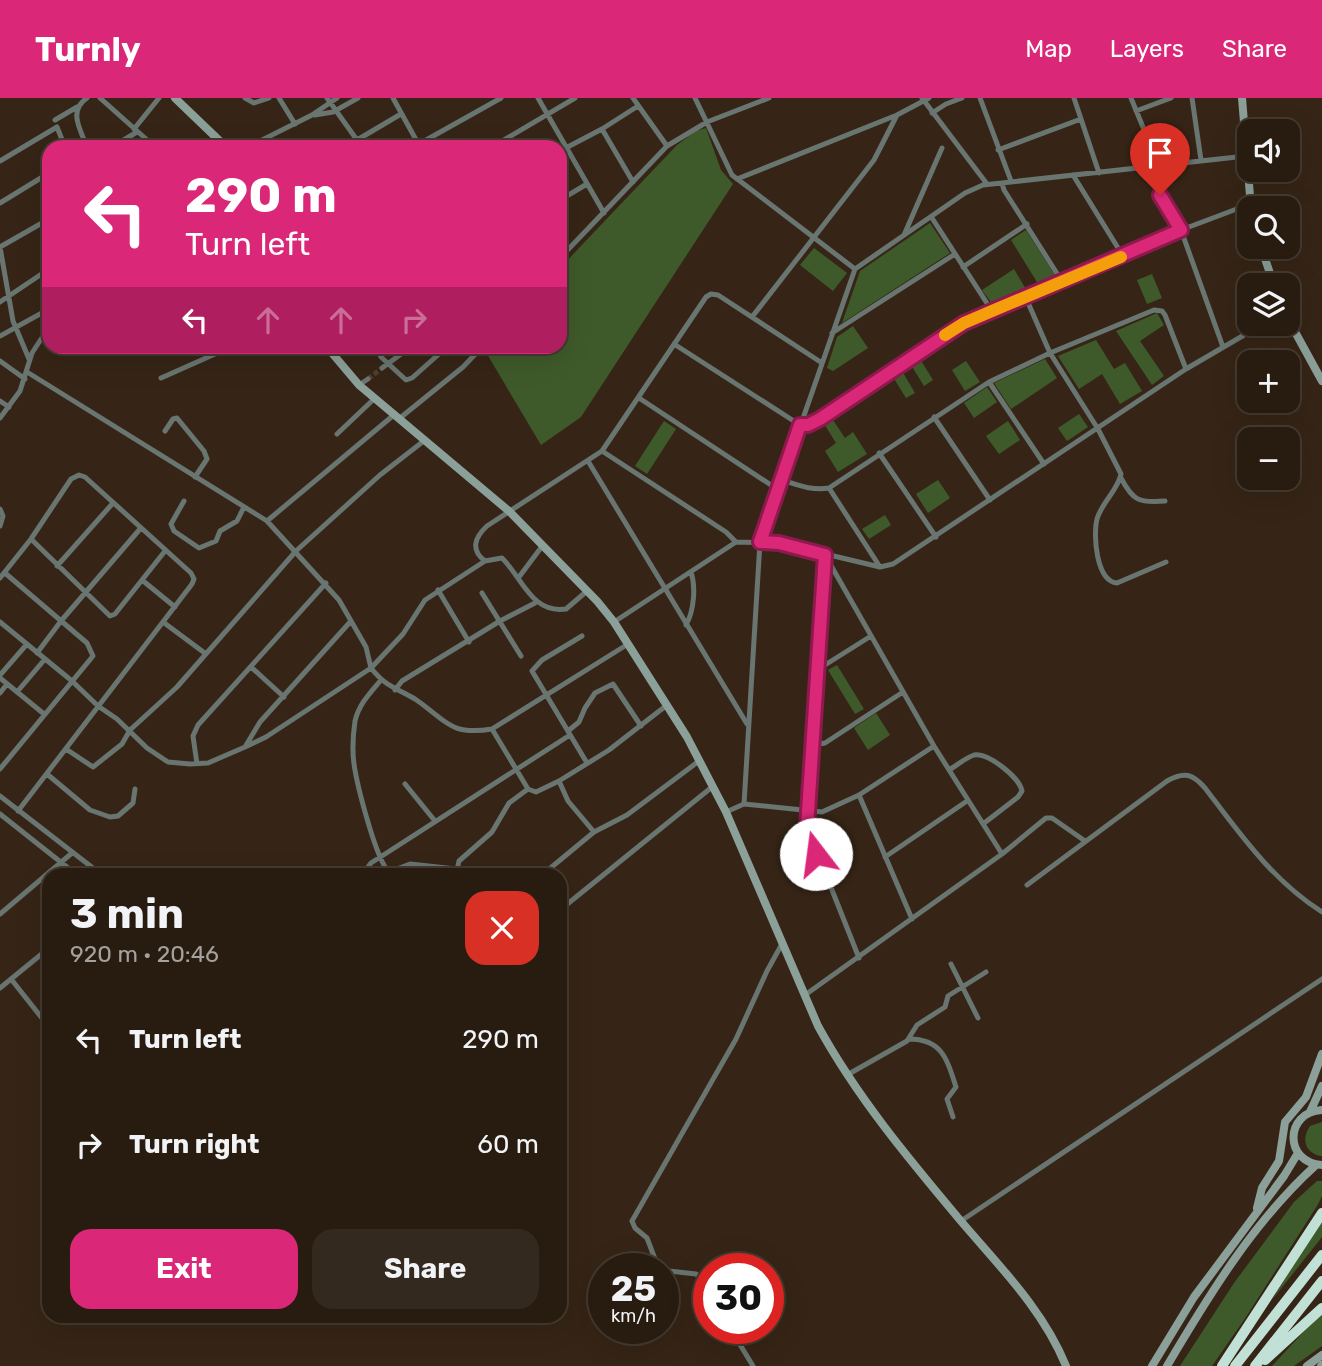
<!DOCTYPE html>
<html lang="en">
<head>
<meta charset="utf-8">
<style>
	:root { --surface:#281c10; --page:#34291e; --text:#f1f3f6; --muted:#a5a19f; --line:#443a30; --accent:#db2777 }
	body { margin:0; font-family:Rubik,sans-serif; background:var(--page); color:var(--text); height:100vh; display:flex; flex-direction:column; font-size:26px; white-space:nowrap }
	* { box-sizing:border-box; margin:0 }
	p { font-size:23px; color:var(--muted) }
	.icon { flex:none; width:38px; height:38px; fill:none; stroke:currentColor; stroke-width:2; stroke-linecap:round; stroke-linejoin:round }
	.map { position:relative; flex:1; overflow:hidden }
	.sheet { position:absolute; left:42px; top:770px; width:525px; height:455px; display:flex; flex-direction:column; background:var(--surface); border-radius:21px; box-shadow:0 7px 28px #0002,0 0 0 2px var(--line) }
	.sheet>* { flex:none }
	.guide { position:absolute; left:42px; top:42px; width:525px; height:214px; border-radius:21px; box-shadow:0 7px 28px #0002,0 0 0 2px var(--line); background:#db2777; color:#fff; overflow:hidden }
	.fabs { position:absolute; left:1237px; top:21px; display:grid; gap:14px }
	.fabs a { display:grid; place-items:center; width:63px; height:63px; border-radius:14px; background:var(--surface); box-shadow:0 7px 28px #0002,0 0 0 2px var(--line); font-size:35px }
	.speed { position:absolute; left:588px; top:1155px; display:flex; gap:14px; font-size:35px; font-weight:700; text-align:center }
	.speed>* { display:grid; place-content:center; width:91px; height:91px; border-radius:50%; background:var(--surface); box-shadow:0 7px 28px #0002,0 0 0 2px var(--line); line-height:1 }
	.speed small { font-size:18px; font-weight:400 }
	.speed .limit { border:10px solid #d22; background:#fff; color:#111 }
	.pin { position:absolute; display:grid; place-items:center; width:60px; height:60px; color:#fff; margin:-72px -30px; border-radius:50% 50% 50% 0; rotate:-45deg; box-shadow:0 0 7px #0007 }
	.pin .icon { rotate:45deg }
	.me { position:absolute; width:77px; margin:-38px; rotate:345deg; stroke-linejoin:round; filter:drop-shadow(0 0 5px #0008) }
	.turn { display:flex; align-items:center; gap:24px; height:147px; padding:0 28px; font-size:32px }
	.turn .icon { width:91px; height:91px; stroke-width:2.5 }
	.turn b { display:block; font-size:49px; line-height:60px }
	.lanes { display:flex; align-items:center; height:66px; padding:0 28px; background:#0003; justify-content:center; gap:35px; direction:ltr }
	.lanes .off { opacity:.35 }
	.round { display:grid; place-items:center; flex:none; width:74px; height:74px; border-radius:21px; background:var(--page) }
	.headline { display:flex; align-items:center; justify-content:space-between; height:119px; padding:0 28px }
	h1 { font-size:42px; font-weight:700; line-height:52px }
	.button { display:flex; gap:14px; margin-top:auto; padding:14px 28px }
	.button a { flex:1; height:80px; border-radius:21px; background:var(--accent); color:#fff; font-size:28px; font-weight:700; line-height:80px; text-align:center }
	.button a+a { background:var(--page); color:var(--text) }
	ul { padding:0; list-style:none }
	li { display:flex; align-items:center; gap:21px; height:105px; padding:0 28px }
	li div { flex:1 }
	li b { display:block; font-size:26px }
	li em { font-style:normal }
	header { display:flex; align-items:center; gap:42px; box-sizing:border-box; height:98px; padding:0 35px; background:var(--accent); color:#fff }
	header strong { font-size:33px }
	nav { display:flex; gap:38px; margin-inline-start:auto; font-size:24px }
	.map>svg:first-child { display:block }
	.green { fill:#3f5a2a }
	.lines { fill:none; stroke-linecap:round; stroke-linejoin:round }
	.street-tunnel { stroke:#4f3f31; stroke-width:5; stroke-dasharray:5 2.5; stroke-linecap:butt }
	.street { stroke:#697571; stroke-width:5 }
	.secondary { stroke:#8ca09a; stroke-width:8 }
	.highway { stroke:#c1e0d6; stroke-width:10 }
	.route-casing { stroke:#8e194d; stroke-width:18 }
	.route { stroke:#db2777; stroke-width:12 }
	.slow { stroke:#f59e0b; stroke-width:12 }
</style>
</head>
<body>
<header>
<strong>Turnly</strong>
<nav><a>Map</a><a>Layers</a><a>Share</a></nav>
</header>
<div class="map">
<svg width="1322" height="1268" viewBox="0 0 1322 1268">
	<rect width="100%" height="100%" fill="#362516"/>
	<!-- green -->
	<path class="green" d="M706,30L721,72L733,86L581,319L541,347L484,251L486,248H560V170L677,47L696,33Z
		M930,125L950,155L842,225L860,173Z
		M1026,132L1056,179L1040,189L1011,142Z
		M814,150L847,175L833,193L800,167Z
		M1014,171L1027,193L993,207L982,192Z
		M1152,176L1162,200L1147,206L1137,182Z
		M1157,215L1164,227L1140,243L1164,278L1152,287L1116,233Z
		M853,228L868,250L833,273L827,270L837,239Z
		M1096,242L1114,271L1125,265L1142,293L1120,306L1102,276L1079,291L1058,258Z
		M920,261L933,282L924,288L911,267Z
		M1045,261L1057,280L1011,311L994,285Z
		M966,263L980,284L965,293L952,272Z
		M902,273L915,295L906,300L893,279Z
		M987,289L997,304L974,320L964,305Z
		M1079,316L1088,329L1067,343L1058,330Z
		M831,319L845,340L853,334L867,356L838,374L825,353L836,345L823,324Z
		M664,323L676,331L647,376L635,368Z
		M1008,323L1020,342L999,356L986,338Z
		M938,382L950,400L928,415L916,396Z
		M885,417L891,427L869,441L862,431Z
		M837,567L864,611L855,616L828,572Z
		M876,615L890,637L868,652L854,630Z
		M1322,1024V1058H1320C1305,1054 1301,1041 1310,1028Z
		M1317,1083H1322V1098L1317,1108L1246,1219L1212,1268H1180L1234,1185L1294,1104Z
		M1322,1121V1139L1272,1202Z
		M1322,1214V1248L1294,1268H1272Z"/>
	<g class="lines">
		<!-- street-tunnel -->
		<path class="street-tunnel" d="M368,281L382,270"/>
		<!-- street -->
		<path class="street" d="M100,0L155,49
			M245,0L254,5L269,0
			M279,0L295,26
			M327,0L362,49
			M393,0L420,49
			M538,0L604,115
			M633,0L667,48
			M695,0L732,77L855,171
			M922,0L987,86
			M980,0L1011,83
			M1074,0L1099,75
			M1131,0L1159,68
			M1192,0L1201,62
			M1136,13L1171,0
			M932,15L946,6L962,0
			M315,17L333,14L358,0
			M55,22L77,9
			M134,31L159,0
			M602,31L633,84
			M357,42L401,16
			M419,46L501,0
			M87,49C80,31 68,13 87,0
			M112,49L137,34
			M248,49L312,17L337,0
			M492,49L575,0
			M998,52L1081,21
			M560,53L602,31L638,8
			M0,63L57,29L65,49
			M1146,69L1149,79L1181,132L1223,249
			M1073,77L1123,158
			M737,81L897,17L929,0
			M1002,85L1004,92L1063,185
			M560,102L587,86
			M0,105L49,75
			M932,120L992,213
			M904,137L942,50
			M0,149L13,223L29,261
			M0,149L49,121
			M560,160L667,48L707,24L769,0
			M963,169L1027,126
			M1026,200L1050,255L1098,331L1121,376C1118,392 1102,404 1097,421C1093,437 1096,483 1117,485L1166,464
			M0,204L49,171
			M752,219L874,62L897,17
			M832,235L955,156
			M0,238L49,211
			M674,246L800,327H809L820,321L964,225L1063,185L1181,132L1250,106
			M376,248L381,259L406,282L412,280L448,248
			M0,263L25,281
			M382,270L412,248
			M27,274L267,423L339,502L366,549L371,570L266,639L245,649
			M161,280L233,248
			M989,284L1044,366
			M359,287L368,281
			M639,300L777,391
			M0,303L9,309
			M934,319L990,402
			M0,320L20,293L32,255L49,229
			M400,320L463,269L483,248
			M165,333L173,321L177,320L204,353L207,361L195,379
			M337,336L375,300
			M602,353L726,434L736,444
			M879,355L936,439
			M588,363L747,626
			M1121,380C1133,403 1139,405 1165,403
			M782,382C798,387 812,393 829,390L989,284L1050,255L1154,212L1162,213L1165,217L1186,271
			M829,390L880,469
			M184,403L171,426L174,433L199,450L216,443L220,433L237,423L244,409
			M0,411L3,418L0,428
			M267,423L395,316
			M31,441L110,518L115,516L165,453
			M825,457L807,729L859,860
			M825,457L934,648L1002,756
			M485,463L425,502L403,536L371,570C387,590 395,589 415,601C446,622 449,638 492,631L628,546
			M57,468L113,405
			M519,479L543,447
			M0,480L31,441L71,381L79,377L85,379L191,475L194,481L192,486L18,713
			M142,482L175,509
			M438,492L469,544
			M587,493L566,511C532,516 523,481 502,460L485,463C470,452 475,439 487,428L602,353L706,199L711,196L718,197L822,265
			M482,495L521,558
			M0,524L72,583L98,608L117,621L147,650L168,664L190,666L208,665L245,649L260,624L351,523
			M163,524L206,556
			M614,524L736,444L779,445L880,469L893,466L1186,271L1263,226
			M686,527C694,513 696,489 691,474
			M582,538L542,562L532,573L587,665
			M37,555L61,523L140,431
			M251,569L284,599
			M817,572L871,538
			M0,577L27,546
			M0,580L44,616
			M381,582C370,595 359,606 355,623C353,637 352,652 354,666C357,687 376,762 389,774L410,766L456,771
			M395,592L402,583L500,523L535,505
			M17,594L45,561
			M0,595L7,586
			M492,631L528,691L536,694L559,683L609,652L667,607
			M568,633L579,624L585,610L595,595L613,586L641,628
			M813,647L825,645L903,594
			M66,651L93,669L122,646L130,632L177,589L296,453L380,377L425,342
			M197,666L193,638L198,627L326,485
			M0,671L93,558L87,545L5,475
			M949,672C956,668 965,660 974,657C988,654 1020,680 1022,693L1018,699L983,726
			M47,676L90,712L110,719L118,718L133,705L135,691
			M559,683L568,703L594,734
			M405,686L435,723
			M859,697L912,821
			M0,698L102,777
			M744,706L760,444L855,171L965,95L983,87L1246,58
			M726,714L744,706L822,714L859,697L934,648
			M0,716L77,777
			M885,759L967,703
			M362,777L371,765L570,637
			M456,777L459,763L492,734L509,705L528,691
			M542,777L594,734L627,717L699,663
			M1027,787L1167,683C1184,673 1193,676 1205,690C1240,736 1272,782 1322,814
			M560,812L712,689
			M0,816L72,755
			M951,866L978,920
			M11,881L49,929
			M0,890L49,850
			M805,897L1002,756L1046,720H1052L1085,743
			M909,941C942,941 947,961 956,989L947,1001L953,1019
			M847,977L907,943L917,927L945,909L948,898L986,874
			M961,1123L1322,881
			M709,1187L696,1176L669,1173L655,1161L647,1140L635,1130L632,1123L736,941L767,873L783,844
			M733,1230L736,1240L753,1268"/>
		<!-- secondary -->
		<path class="secondary" d="M175,0L226,49
			M1242,0L1251,110
			M1261,149L1274,187
			M1288,221L1322,283
			M326,248L359,287L510,414L597,503L614,524L687,639L726,714L818,928C857,999 908,1060 960,1122C999,1168 1043,1211 1066,1268
			M1322,1012C1284,1014 1284,1065 1322,1067
			M1310,1014L1322,988
			M1257,1110L1262,1090L1279,1063L1285,1024L1306,999L1322,956
			M1152,1268L1194,1199L1284,1078L1298,1055
			M1167,1268C1209,1197 1254,1123 1316,1067
			M1307,1268L1322,1257
			M1321,1268L1322,1267"/>
		<!-- highway -->
		<path class="highway" d="M1265,1262L1322,1210
			M1222,1268L1322,1115
			M1235,1268L1322,1157
			M1255,1268L1322,1183"/>
	</g>
	<g class="lines">
		<defs>
			<path id="route" d="M816,756L807,729L825,457L779,445L760,444L800,327H808L820,321L964,225L1181,132L1160,97"/>
		</defs>
		<!-- route casing -->
		<use href="#route" class="route-casing"/>
		<!-- route -->
		<use href="#route" class="route"/>
		<!-- slow -->
		<path class="slow" d="M945,237L964,225L992,213L1121,159"/>
	</g>
</svg>
<div class="fabs">
<a><svg class="icon" aria-label="sound" viewBox="0 0 24 24"><path d="M4 9h4l5-4v14l-5-4H4zM17 9q2 3 0 6"/></svg></a>
<a><svg class="icon" aria-label="search" viewBox="0 0 24 24"><circle cx="10" cy="10" r="6"/><path d="M15 15l6 6"/></svg></a>
<a><svg class="icon" aria-label="layers" viewBox="0 0 24 24"><path d="M12 4l9 5-9 5-9-5zM3 14l9 5 9-5"/></svg></a>
<a>+</a>
<a>−</a>
</div>
<div class="speed"><div>25<small>km/h</small></div><div class="limit">30</div></div>
<div class="pin" style="left:1160px;top:97px;background:#d93025"><svg class="icon" aria-label="arrive" viewBox="0 0 24 24"><path d="M6 21V4h12l-3 4 3 4H6"/></svg></div>
<svg class="me" style="left:816px;top:756px" viewBox="-20 -20 40 40"><circle r="19" fill="#fff"/><path d="M0-13L10 11 0 6-10 11z" fill="#db2777"/></svg>
<div class="guide">
<div class="turn"><svg class="icon" aria-label="left" viewBox="0 0 24 24"><path d="M17 20v-9H6M10 6l-5 5 5 5"/></svg><div><b>290 m</b>Turn left</div></div>
<div class="lanes"><svg class="icon" aria-label="left" viewBox="0 0 24 24"><path d="M17 20v-9H6M10 6l-5 5 5 5"/></svg><svg class="icon off" aria-label="ahead" viewBox="0 0 24 24"><path d="M12 20V5M6 11l6-6 6 6"/></svg><svg class="icon off" aria-label="ahead" viewBox="0 0 24 24"><path d="M12 20V5M6 11l6-6 6 6"/></svg><svg class="icon off" aria-label="right" viewBox="0 0 24 24"><path d="M7 20v-9h11M14 6l5 5-5 5"/></svg></div>
</div>
<section class="sheet">
<div class="headline"><div><h1>3 min</h1><p>920 m · 20:46</p></div><a class="round" style="background:#d93025;color:#fff"><svg class="icon" aria-label="close" viewBox="0 0 24 24"><path d="M6 6l12 12M18 6L6 18"/></svg></a></div>
<ul>
<li><svg class="icon" aria-label="left" viewBox="0 0 24 24"><path d="M17 20v-9H6M10 6l-5 5 5 5"/></svg><div><b>Turn left</b></div><em>290 m</em></li>
<li><svg class="icon" aria-label="right" viewBox="0 0 24 24"><path d="M7 20v-9h11M14 6l5 5-5 5"/></svg><div><b>Turn right</b></div><em>60 m</em></li>
</ul>
<div class="button"><a>Exit</a><a>Share</a></div>
</section>
</div>
</body>
</html>
